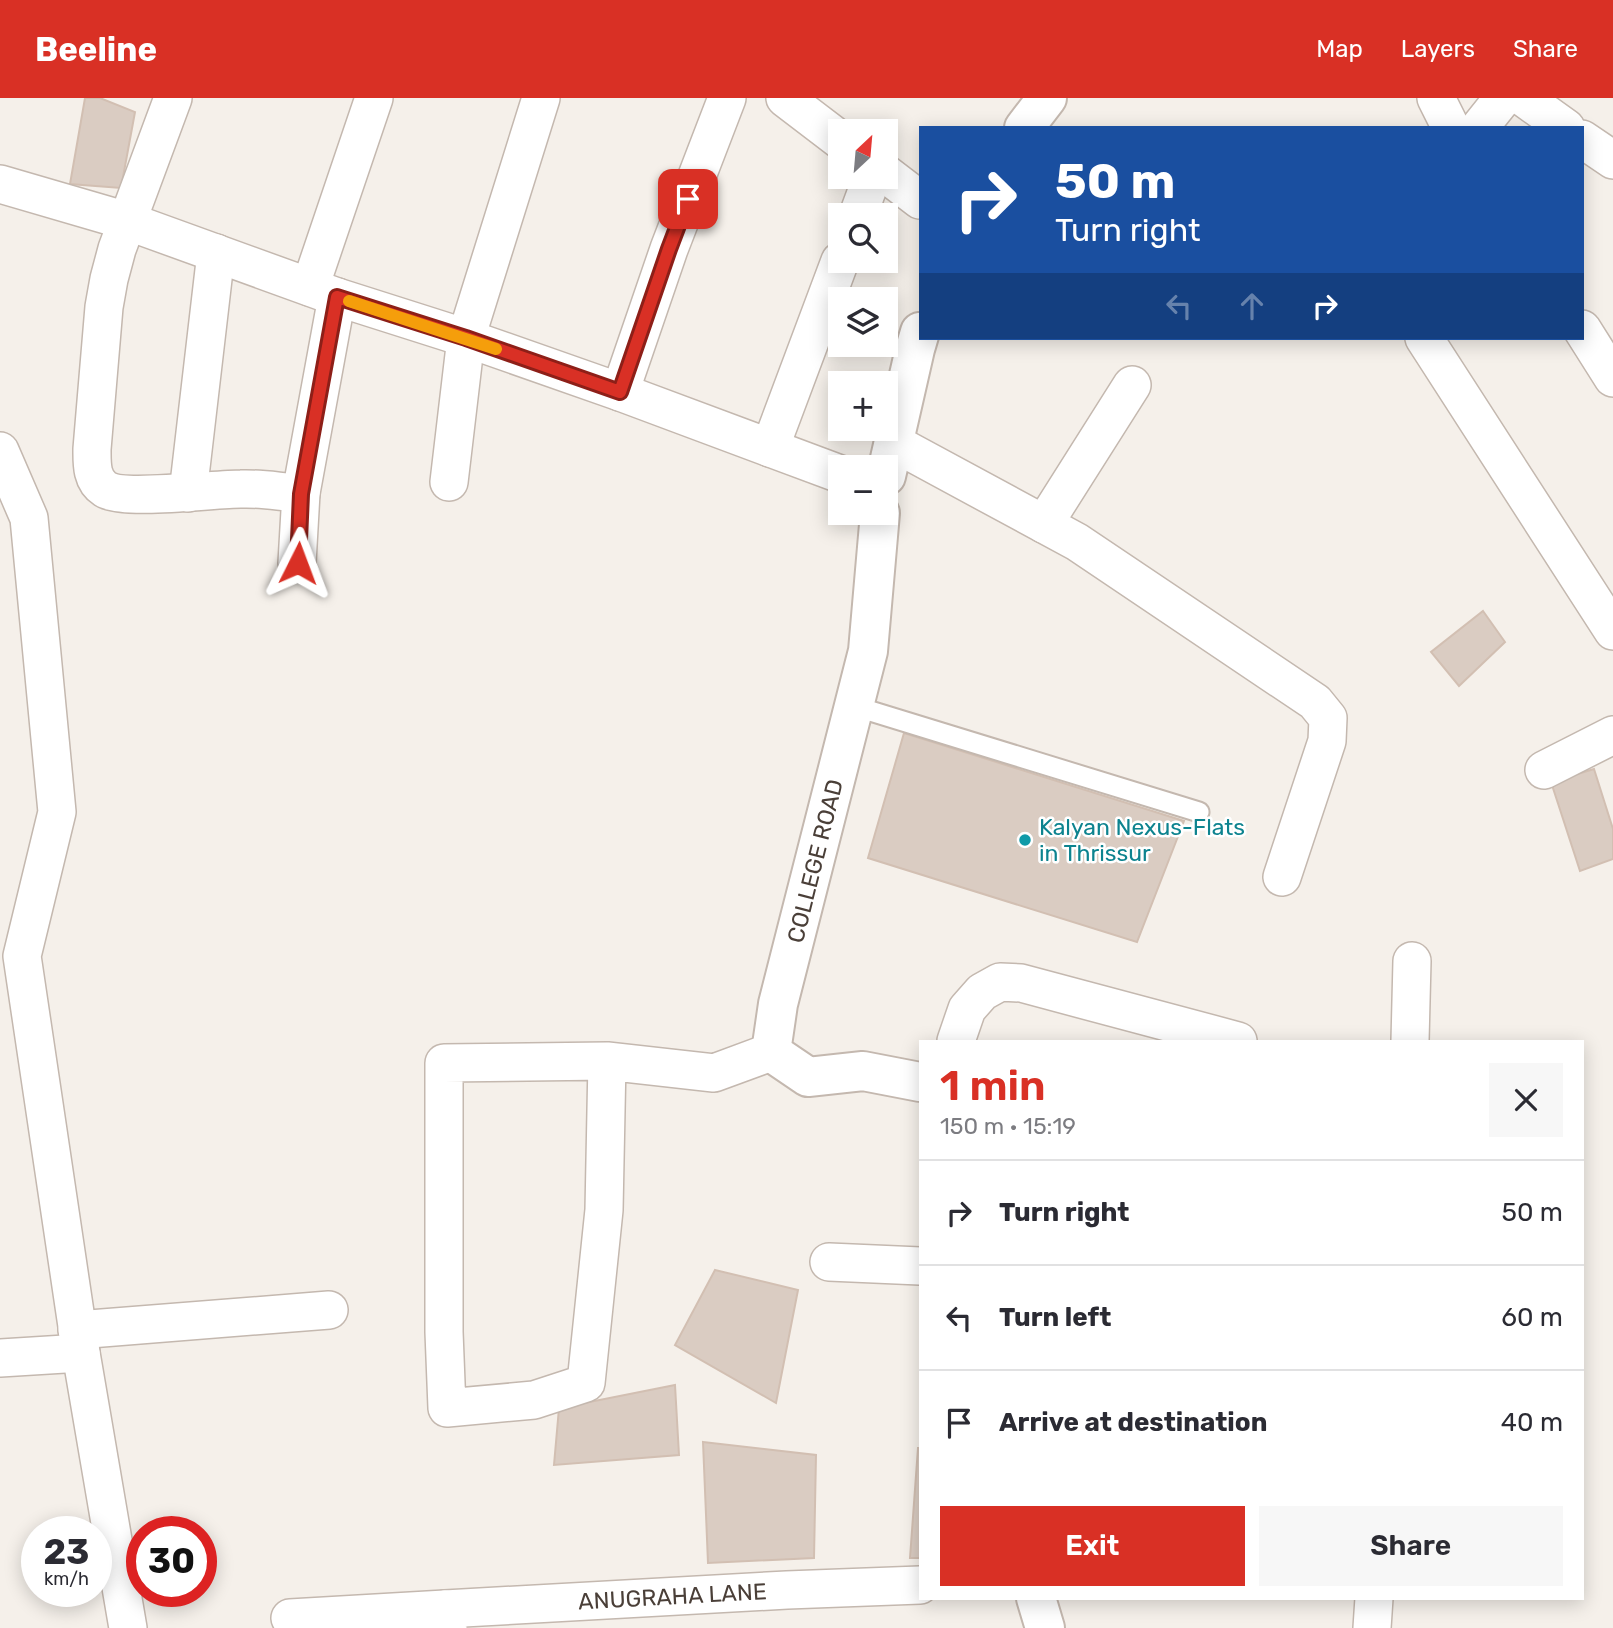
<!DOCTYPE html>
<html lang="en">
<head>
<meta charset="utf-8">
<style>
	:root { --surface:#fff; --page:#f7f7f7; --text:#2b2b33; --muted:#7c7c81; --line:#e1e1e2; --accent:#d93025 }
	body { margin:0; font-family:Rubik,sans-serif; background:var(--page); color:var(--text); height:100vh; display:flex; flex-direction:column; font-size:26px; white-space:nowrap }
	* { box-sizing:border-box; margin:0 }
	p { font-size:23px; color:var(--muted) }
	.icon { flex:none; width:38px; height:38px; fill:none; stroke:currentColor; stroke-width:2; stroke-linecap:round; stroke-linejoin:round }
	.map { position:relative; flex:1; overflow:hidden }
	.panel { position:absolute; left:919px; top:942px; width:665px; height:560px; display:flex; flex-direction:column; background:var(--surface); border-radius:0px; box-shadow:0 4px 18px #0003 }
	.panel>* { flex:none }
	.banner { position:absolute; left:919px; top:28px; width:665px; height:214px; border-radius:0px; box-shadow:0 4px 18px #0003; background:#1a4fa0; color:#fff; overflow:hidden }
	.needle { width:46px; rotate:26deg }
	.buttons { position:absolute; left:828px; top:21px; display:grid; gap:14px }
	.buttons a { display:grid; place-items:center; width:70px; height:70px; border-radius:0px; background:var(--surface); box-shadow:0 4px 18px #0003; font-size:35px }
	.speed { position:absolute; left:21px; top:1418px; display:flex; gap:14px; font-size:35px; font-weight:700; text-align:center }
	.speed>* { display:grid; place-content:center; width:91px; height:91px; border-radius:50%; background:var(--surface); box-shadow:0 4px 18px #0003; line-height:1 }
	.speed small { font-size:18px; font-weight:400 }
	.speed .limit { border:10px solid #d22; background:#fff; color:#111 }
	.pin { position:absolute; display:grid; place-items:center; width:60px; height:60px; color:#fff; margin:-30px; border-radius:14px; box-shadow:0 4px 10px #0006 }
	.me { position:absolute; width:77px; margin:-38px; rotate:3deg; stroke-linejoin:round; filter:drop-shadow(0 0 5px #0008) }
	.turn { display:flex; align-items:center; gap:24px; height:147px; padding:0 21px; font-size:32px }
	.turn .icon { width:91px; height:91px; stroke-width:2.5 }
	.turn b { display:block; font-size:49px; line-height:60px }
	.lanes { display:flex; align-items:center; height:66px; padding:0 21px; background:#0003; justify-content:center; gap:35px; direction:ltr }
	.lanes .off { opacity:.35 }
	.round { display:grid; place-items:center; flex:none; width:74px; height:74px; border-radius:0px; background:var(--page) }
	.overview { display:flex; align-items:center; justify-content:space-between; height:119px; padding:0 21px }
	h1 { font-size:42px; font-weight:600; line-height:52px; color:var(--accent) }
	.button { display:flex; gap:14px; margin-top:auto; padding:14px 21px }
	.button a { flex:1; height:80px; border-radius:0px; background:var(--accent); color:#fff; font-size:28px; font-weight:600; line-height:80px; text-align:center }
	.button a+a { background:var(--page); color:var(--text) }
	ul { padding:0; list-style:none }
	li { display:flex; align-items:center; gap:21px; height:105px; padding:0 21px; border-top:2px solid var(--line) }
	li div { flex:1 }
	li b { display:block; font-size:26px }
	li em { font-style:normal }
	header { display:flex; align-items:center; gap:42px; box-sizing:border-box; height:98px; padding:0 35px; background:var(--accent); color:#fff }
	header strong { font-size:33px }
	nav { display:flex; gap:38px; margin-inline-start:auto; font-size:24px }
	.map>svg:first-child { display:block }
	.building { fill:#daccc2; stroke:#d2bfb2; stroke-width:2 }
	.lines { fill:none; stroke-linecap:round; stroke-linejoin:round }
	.service-casing { stroke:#c4b8af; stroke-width:23 }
	.minor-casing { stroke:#c4b8af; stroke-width:40 }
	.tertiary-casing { stroke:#c4b8af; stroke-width:42 }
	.service { stroke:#fff; stroke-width:19 }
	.minor { stroke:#fff; stroke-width:37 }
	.tertiary { stroke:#fff; stroke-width:38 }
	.route-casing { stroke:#8d1f18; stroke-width:18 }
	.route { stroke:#d93025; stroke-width:12 }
	.slow { stroke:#f59e0b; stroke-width:12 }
	.culture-dot { fill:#0f9aa8; stroke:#fff; stroke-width:2.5 }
	.labels { text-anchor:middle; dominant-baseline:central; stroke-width:5; stroke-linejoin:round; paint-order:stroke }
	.culture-label { font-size:23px; fill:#0d838f; stroke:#fff; text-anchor:start }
	.street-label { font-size:23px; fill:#4a3f38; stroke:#fff }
</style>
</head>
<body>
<header>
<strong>Beeline</strong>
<nav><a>Map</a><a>Layers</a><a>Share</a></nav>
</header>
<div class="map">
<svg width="1613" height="1530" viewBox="0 0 1613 1530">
	<rect width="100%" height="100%" fill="#f5f0ea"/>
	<!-- building -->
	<path class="building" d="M85,0H100L135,14L121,90L70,86Z
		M1483,513L1505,544L1459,588L1431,554Z
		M904,635L1184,723L1137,844L868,760Z
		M1594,671L1613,731V761L1580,773L1551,684Z
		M715,1172L798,1192L776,1305L675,1247Z
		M675,1287L679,1357L554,1367L559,1310Z
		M703,1344L816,1357L814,1460L708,1465Z
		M918,1350H920V1460H910Z"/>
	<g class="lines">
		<defs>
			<path id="service" d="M854,608L1199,714"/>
			<g id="minor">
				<path d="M173,0L117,151L109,181L104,209L92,351C92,365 91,382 105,391C123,403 214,391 241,391C261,390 281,394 301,395"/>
				<path d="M785,0L840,42"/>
				<path d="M1436,0L1451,30"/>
				<path d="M1524,0L1566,30"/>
				<path d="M1479,30L1503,0"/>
				<path d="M1582,41L1613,62"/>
				<path d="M886,76L920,102"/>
				<path d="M0,86L127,123L337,199L466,240L620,294L840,376"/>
				<path d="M858,117L872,79"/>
				<path d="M310,189L374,0"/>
				<path d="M1582,231L1613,280"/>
				<path d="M1424,240L1613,533"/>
				<path d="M620,294L669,151L727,0"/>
				<path d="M894,345L1077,444L1315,604L1328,620L1327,643L1282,779"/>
				<path d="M770,350L840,163"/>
				<path d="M0,353L29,420L57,714L22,858L81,1255L128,1530"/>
				<path d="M449,384L466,240L541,0"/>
				<path d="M188,395L216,155"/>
				<path d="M1044,426L1132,287"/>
				<path d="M297,465L301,395L337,199"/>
				<path d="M1544,672L1613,637"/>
				<path d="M956,943L967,911L982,894L1000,884L1021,885L1238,943"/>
				<path d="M1410,943L1412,863"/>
				<path d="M607,963L604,1112L586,1285L534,1302L447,1310L444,1234V965L607,963L714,975L771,954"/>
				<path d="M829,1164L920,1168"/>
				<path d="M77,1232L329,1212"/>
				<path d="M0,1260L81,1255"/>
				<path d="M290,1520L445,1511"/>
				<path id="s1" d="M448,1530L445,1511L787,1492L920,1487"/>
				<path d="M1372,1530L1374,1500"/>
			</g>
			<path id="tertiary" d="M1024,30L1047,0
				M886,378L915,251L920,234
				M880,415L868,553L778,906L771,954L808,979L863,973L920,984
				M1036,1500L1045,1530"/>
		</defs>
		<!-- service casing -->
		<use href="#service" class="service-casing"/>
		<!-- minor casing -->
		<use href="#minor" class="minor-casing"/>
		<!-- tertiary casing -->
		<use href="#tertiary" class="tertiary-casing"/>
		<!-- service -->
		<use href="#service" class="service"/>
		<!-- minor -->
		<use href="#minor" class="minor"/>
		<!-- tertiary -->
		<use href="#tertiary" class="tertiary"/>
	</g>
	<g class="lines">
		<defs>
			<path id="route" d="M298,465L301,396L337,199L466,240L620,294L669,151L688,101"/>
		</defs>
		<!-- route casing -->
		<use href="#route" class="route-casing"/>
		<!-- route -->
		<use href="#route" class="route"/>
		<!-- slow -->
		<path class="slow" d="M349,203L496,251"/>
	</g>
	<!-- markers -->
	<circle class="culture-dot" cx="1025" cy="742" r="7"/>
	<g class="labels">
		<!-- culture labels -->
		<g class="culture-label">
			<text x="1039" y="729">Kalyan Nexus-Flats<tspan x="1039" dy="26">in Thrissur</tspan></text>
		</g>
		<!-- street labels -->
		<g class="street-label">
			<text transform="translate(815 763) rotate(-76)">COLLEGE ROAD</text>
			<text stroke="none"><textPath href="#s1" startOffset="247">ANUGRAHA LANE</textPath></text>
		</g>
	</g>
</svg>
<div class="buttons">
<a><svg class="needle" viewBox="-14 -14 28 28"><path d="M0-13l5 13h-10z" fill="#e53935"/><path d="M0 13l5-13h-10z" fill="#7c7c81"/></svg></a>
<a><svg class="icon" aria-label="search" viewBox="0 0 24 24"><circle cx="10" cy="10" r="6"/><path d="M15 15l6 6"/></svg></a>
<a><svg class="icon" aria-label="layers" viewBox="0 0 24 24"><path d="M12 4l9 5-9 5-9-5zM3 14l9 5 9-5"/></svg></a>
<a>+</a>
<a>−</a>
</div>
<div class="speed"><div>23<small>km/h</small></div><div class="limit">30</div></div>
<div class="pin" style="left:688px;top:101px;background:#d93025"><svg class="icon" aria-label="arrive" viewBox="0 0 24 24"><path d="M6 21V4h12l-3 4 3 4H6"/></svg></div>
<svg class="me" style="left:298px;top:465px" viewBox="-20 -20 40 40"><path d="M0-17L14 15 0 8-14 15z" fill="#d93025" stroke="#fff" stroke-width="4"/></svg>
<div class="banner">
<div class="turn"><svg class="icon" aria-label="right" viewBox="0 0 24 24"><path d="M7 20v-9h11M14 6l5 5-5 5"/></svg><div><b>50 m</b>Turn right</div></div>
<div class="lanes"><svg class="icon off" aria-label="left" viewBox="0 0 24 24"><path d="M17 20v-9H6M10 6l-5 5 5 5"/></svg><svg class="icon off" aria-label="ahead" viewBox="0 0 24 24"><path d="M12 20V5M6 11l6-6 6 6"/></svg><svg class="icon" aria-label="right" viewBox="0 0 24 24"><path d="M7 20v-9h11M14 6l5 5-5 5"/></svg></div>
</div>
<section class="panel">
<div class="overview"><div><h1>1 min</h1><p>150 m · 15:19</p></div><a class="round"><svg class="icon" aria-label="close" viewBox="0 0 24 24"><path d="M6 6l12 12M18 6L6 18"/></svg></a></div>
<ul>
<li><svg class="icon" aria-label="right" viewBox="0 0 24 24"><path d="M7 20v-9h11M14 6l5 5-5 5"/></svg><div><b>Turn right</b></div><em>50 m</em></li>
<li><svg class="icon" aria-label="left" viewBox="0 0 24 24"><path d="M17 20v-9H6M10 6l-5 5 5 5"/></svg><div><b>Turn left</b></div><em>60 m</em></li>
<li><svg class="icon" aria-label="arrive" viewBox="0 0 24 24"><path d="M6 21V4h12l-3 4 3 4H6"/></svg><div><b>Arrive at destination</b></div><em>40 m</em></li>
</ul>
<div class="button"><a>Exit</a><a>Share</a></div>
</section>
</div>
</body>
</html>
